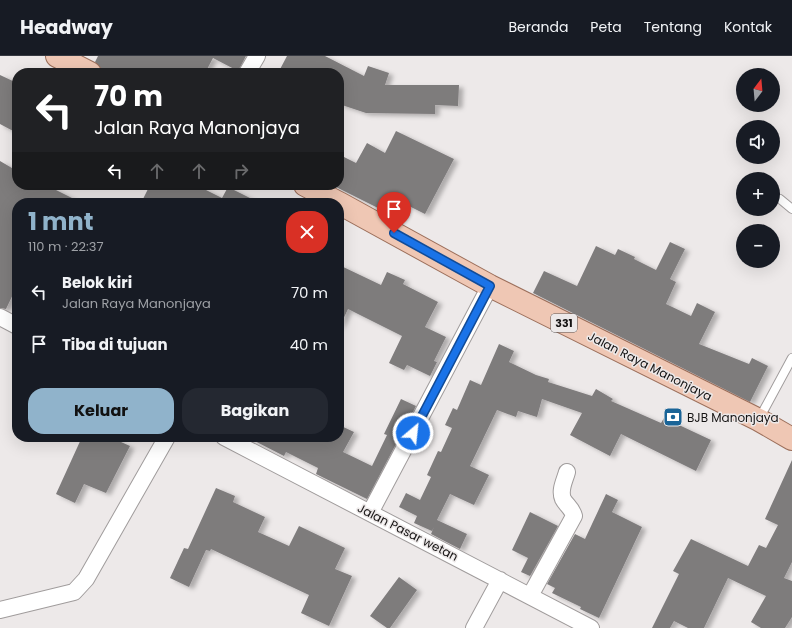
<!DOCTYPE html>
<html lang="id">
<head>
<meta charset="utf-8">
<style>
	:root { --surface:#171b24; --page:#242831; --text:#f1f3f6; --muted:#9ea1a6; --line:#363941; --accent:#90b3cb }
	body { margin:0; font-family:Poppins,sans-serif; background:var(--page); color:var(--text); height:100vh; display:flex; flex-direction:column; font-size:15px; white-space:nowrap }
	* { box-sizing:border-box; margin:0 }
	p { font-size:13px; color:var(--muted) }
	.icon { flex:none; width:22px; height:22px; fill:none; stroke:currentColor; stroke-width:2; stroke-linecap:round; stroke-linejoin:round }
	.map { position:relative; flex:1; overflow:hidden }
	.drawer { position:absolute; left:12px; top:142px; width:332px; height:244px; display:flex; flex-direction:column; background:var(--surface); border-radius:16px; box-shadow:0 4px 16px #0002 }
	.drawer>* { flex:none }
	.hud { position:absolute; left:12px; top:12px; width:332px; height:122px; border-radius:16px; box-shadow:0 4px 16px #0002; background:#202124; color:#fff; overflow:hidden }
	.needle { width:26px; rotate:16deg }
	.controls { position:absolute; left:736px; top:12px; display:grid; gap:8px }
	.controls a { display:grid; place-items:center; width:44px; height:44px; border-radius:50%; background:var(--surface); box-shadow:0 4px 16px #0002; font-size:20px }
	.pin { position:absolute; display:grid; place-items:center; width:34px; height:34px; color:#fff; margin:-41px -17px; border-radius:50% 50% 50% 0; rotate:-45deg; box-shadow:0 0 4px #0007 }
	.pin .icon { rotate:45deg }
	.me { position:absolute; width:44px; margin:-22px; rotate:28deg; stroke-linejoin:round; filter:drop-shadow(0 0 3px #0008) }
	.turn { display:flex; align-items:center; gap:14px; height:84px; padding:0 16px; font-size:18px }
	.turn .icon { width:52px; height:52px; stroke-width:2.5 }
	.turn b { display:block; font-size:28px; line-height:34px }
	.lanes { display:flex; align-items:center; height:38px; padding:0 16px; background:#0003; justify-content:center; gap:20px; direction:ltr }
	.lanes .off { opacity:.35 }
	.round { display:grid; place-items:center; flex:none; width:42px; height:42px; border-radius:16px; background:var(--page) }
	.overview { display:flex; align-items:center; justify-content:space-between; height:68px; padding:0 16px }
	h1 { font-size:24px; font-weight:700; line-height:30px; color:var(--accent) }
	.primary-button { display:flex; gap:8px; margin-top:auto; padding:8px 16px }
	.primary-button a { flex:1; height:46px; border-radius:16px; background:var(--accent); color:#111; font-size:16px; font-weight:700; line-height:46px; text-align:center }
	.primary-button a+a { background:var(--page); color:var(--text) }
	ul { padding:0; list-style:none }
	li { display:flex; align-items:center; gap:12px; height:52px; padding:0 16px }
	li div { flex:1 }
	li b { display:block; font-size:15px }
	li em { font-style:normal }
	header { display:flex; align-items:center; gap:24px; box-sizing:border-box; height:56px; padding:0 20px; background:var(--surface); border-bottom:1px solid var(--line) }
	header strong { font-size:19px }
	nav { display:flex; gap:22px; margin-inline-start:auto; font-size:14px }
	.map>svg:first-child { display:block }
	.building { fill:#7e7b7c; filter:url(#shadow) }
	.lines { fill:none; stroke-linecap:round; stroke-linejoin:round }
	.service-casing { stroke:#a09c9c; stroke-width:10 }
	.minor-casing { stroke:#a09c9c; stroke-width:18 }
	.primary-casing { stroke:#9c6f5b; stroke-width:24 }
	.service { stroke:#fff; stroke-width:8 }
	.minor { stroke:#fff; stroke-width:16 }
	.primary { stroke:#efc7b4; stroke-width:22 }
	.route-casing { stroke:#114b97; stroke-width:10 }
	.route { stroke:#1a73e8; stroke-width:7 }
	.labels { text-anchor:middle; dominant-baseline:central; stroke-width:3; stroke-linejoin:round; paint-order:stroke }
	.shield { fill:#ede9e9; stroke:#565353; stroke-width:1 }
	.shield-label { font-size:11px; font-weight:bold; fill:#151313 }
	.street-label { font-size:12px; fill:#151313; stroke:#ede9e9 }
	.poi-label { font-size:12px; fill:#151313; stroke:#ede9e9; text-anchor:start }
</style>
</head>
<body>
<header>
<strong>Headway</strong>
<nav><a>Beranda</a><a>Peta</a><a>Tentang</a><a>Kontak</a></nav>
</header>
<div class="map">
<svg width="792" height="572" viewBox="0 0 792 572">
	<defs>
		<filter id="shadow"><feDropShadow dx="4.5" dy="2.5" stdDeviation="2" flood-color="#0004"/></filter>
	</defs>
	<rect width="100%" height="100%" fill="#ede9e9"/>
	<!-- building -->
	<path class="building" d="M98,0H246L238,15L213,2L205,17H107L102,14L95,6Z
		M287,0H325L364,20L368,10L389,17L385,29H459L458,50L435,49V58L366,57L339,48V17H278Z
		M0,19L17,27V77L0,68Z
		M396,75L454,103L425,158L405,148L398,162L332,129H339V112L344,101L356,107L367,87L385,97Z
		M0,105L17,115V129H46L82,147H17V230L6,253L0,252Z
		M150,129H196L222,142L228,131L260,147H141Z
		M670,186L685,193L670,223L676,226L666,248L691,260L697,247L715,256L699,288L749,308L752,302L768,310L750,346L533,237L544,215L577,230L596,190L615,199L618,193L635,201L634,203L656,214Z
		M339,209L381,229L387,216L405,224L403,228L438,246L425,271L446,281L434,305L437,306L430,320L407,309L404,314L389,307L402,280L348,253L339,272Z
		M499,288L514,295L509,306L536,319L549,323L548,326L592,340L596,333L613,343L611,345L661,367L664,362L711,384L696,415L621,378L610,400L570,379L582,357L542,343L537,361L518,355L516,361L497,354L470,410L489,419L474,449L450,438L437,464L467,478L460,493L431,478L434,471L432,475L414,467L417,460L399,451L406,437L420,444L431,421L427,419L438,395L441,396L452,372L445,369L453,352L457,354L470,324L481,329Z
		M401,343L416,350L367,443L316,418L318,412L286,396L284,400L247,381H339V369L354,376L343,396L372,410L387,379L384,378Z
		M82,381H102L111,385L112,382L130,390L106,437L84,428L75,447L56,438Z
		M792,404V506L784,522L792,525V561L785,572H761L751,566L766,540L728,522L704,572H688L674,565L670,572H652L679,518L673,515L691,483L748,510L759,489L766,492L778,469L765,463Z
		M216,432L235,440L233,446L265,461L258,476L289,490L299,470L345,492L335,513L352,520L329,570L301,557L309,539L211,493L210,495L206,494L189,531L170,522L184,492L188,493Z
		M606,438L618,444L612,456L642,471L599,562L580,553L581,551L552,537L555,532L547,528L575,478L585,483Z
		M530,456L558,470L530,520L521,516L528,502L512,494Z
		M399,521L417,534L390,572H387L370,560Z"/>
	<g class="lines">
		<defs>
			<path id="service" d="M780,143L792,153
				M759,363L792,302"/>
			<path id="minor" d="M247,17L257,0
				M0,261L17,270
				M224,381L591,572
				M370,457L490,230
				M530,540L574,460C572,452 566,449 563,443C559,434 565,424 567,416
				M0,554L74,536L86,523L167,381
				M474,572L500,524"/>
			<path id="primary" d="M57,0L90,17
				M305,129L339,147
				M339,147L490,230L759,364L792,383"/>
		</defs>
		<!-- service casing -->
		<use href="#service" class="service-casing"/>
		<!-- minor casing -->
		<use href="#minor" class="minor-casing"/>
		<!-- primary casing -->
		<use href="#primary" class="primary-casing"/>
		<!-- service -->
		<use href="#service" class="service"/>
		<!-- minor -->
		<use href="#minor" class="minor"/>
		<!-- primary -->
		<use href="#primary" class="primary"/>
	</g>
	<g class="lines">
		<defs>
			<path id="route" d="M394,177L490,230L413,377"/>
		</defs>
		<!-- route casing -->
		<use href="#route" class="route-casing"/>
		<!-- route -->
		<use href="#route" class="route"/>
	</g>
	<!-- icons -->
	<defs>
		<symbol id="bank-square" viewBox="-11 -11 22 22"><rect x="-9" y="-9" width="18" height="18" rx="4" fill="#1a6497" stroke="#ede9e9"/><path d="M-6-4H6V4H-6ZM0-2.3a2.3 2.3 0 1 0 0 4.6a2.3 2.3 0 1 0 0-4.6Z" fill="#fff"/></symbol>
	</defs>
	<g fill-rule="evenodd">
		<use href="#bank-square" x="662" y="350" width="22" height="22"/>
	</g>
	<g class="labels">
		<!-- shield labels -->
		<rect class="shield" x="551" y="258" width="26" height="18" rx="3"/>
		<g class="shield-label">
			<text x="564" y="267">331</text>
		</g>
		<!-- street labels -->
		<g class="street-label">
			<text transform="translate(650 310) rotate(27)">Jalan Raya Manonjaya</text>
			<text transform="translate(408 476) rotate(27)">Jalan Pasar wetan</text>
		</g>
		<!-- poi labels -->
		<g class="poi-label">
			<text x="687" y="361">BJB Manonjaya</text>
		</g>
	</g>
</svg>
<div class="controls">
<a><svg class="needle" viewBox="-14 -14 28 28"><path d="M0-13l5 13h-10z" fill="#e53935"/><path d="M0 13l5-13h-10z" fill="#9ea1a6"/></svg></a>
<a><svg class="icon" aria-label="sound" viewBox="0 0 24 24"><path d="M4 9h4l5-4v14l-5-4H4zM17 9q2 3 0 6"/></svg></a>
<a>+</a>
<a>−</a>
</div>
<div class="pin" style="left:394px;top:177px;background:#d93025"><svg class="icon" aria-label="arrive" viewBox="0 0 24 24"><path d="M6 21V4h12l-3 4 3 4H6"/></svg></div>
<svg class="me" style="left:413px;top:377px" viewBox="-20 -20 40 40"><circle r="17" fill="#1a73e8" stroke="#fff" stroke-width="3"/><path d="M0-11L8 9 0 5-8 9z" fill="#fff"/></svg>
<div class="hud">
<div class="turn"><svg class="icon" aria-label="left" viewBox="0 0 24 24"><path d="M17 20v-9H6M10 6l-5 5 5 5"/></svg><div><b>70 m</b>Jalan Raya Manonjaya</div></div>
<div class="lanes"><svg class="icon" aria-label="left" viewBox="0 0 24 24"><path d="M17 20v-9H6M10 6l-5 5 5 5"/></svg><svg class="icon off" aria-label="ahead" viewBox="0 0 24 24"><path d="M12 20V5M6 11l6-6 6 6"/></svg><svg class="icon off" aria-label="ahead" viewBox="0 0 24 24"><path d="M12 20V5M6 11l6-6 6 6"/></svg><svg class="icon off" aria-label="right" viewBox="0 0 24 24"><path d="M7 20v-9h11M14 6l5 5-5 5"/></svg></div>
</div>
<section class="drawer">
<div class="overview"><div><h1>1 mnt</h1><p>110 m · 22:37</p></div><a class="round" style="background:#d93025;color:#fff"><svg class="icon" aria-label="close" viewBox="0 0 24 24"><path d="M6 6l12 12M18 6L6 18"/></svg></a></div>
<ul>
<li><svg class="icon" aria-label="left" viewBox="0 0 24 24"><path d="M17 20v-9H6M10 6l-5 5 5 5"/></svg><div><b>Belok kiri</b><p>Jalan Raya Manonjaya</p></div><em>70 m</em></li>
<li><svg class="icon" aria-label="arrive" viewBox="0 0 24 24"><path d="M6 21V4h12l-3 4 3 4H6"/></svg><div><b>Tiba di tujuan</b></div><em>40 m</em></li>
</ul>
<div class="primary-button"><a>Keluar</a><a>Bagikan</a></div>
</section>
</div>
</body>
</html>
